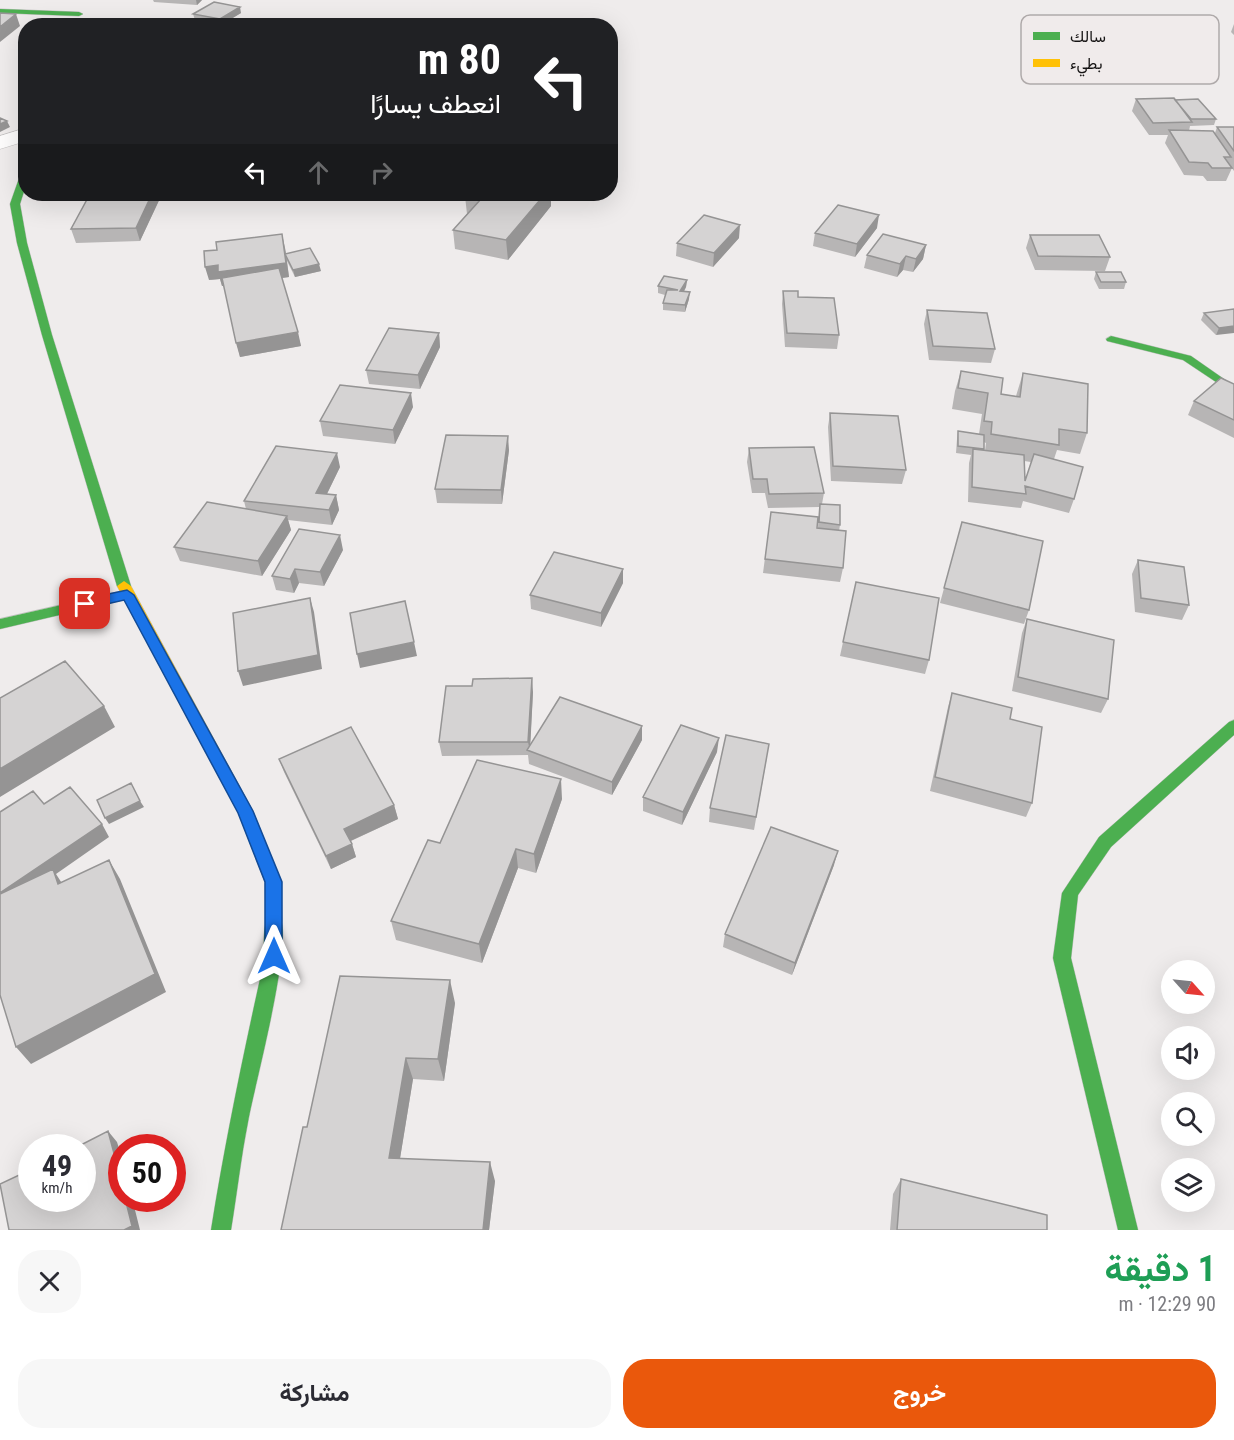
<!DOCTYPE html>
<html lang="ar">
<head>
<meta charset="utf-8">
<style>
	:root { --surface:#fff; --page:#f7f7f7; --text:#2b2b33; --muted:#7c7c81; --accent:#ea580c }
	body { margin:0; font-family:"Roboto Condensed",Vazirmatn,sans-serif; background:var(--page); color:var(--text); direction:rtl; height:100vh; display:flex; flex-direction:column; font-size:22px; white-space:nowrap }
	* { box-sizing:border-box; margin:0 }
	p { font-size:20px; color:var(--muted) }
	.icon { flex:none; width:33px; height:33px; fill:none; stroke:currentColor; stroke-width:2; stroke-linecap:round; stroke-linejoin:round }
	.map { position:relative; height:1230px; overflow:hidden; direction:ltr }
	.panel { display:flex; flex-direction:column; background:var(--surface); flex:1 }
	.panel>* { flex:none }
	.banner { position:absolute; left:18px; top:18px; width:600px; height:183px; border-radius:24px; box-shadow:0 6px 24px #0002; direction:rtl; background:#202124; color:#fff; overflow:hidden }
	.needle { width:39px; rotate:117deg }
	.tools { position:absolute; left:1161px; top:960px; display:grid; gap:12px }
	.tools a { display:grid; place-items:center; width:54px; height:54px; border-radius:50%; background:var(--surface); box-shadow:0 6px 24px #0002; font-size:30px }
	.speed { position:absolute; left:18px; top:1134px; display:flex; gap:12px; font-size:30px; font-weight:700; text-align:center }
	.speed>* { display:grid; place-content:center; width:78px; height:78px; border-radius:50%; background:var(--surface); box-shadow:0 6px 24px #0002; line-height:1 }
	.speed small { font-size:15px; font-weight:400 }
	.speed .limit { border:9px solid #d22; background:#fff; color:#111 }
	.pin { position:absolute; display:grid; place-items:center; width:51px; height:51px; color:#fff; margin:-26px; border-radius:12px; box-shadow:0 3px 9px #0006 }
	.me { position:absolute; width:66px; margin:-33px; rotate:0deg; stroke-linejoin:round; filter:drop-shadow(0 0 4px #0008) }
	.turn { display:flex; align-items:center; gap:21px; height:126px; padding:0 18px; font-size:27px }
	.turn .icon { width:78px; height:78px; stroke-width:2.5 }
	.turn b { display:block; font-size:42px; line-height:51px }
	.lanes { display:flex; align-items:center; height:57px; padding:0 18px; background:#0003; justify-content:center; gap:30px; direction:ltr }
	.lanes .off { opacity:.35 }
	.round { display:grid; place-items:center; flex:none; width:63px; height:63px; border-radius:24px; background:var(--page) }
	.head { display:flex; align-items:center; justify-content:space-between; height:102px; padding:0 18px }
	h1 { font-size:36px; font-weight:700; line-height:45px; color:#1e9e55 }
	.button { display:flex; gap:12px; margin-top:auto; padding:12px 18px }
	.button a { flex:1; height:69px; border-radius:24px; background:var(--accent); color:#fff; font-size:24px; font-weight:700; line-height:69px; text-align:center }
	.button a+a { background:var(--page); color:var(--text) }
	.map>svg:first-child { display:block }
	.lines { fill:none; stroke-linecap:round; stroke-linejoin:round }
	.street-casing { stroke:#c2c0c0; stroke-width:1 }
	.fast-casing { stroke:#c2c0c0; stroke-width:1 }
	.slow-casing { stroke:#c2c0c0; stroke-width:1 }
	.street { fill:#fdfcfc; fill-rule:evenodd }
	.fast { fill:#4caf50; fill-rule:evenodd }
	.slow { fill:#ffc107; fill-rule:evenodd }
	.wall { fill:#b7b5b5; fill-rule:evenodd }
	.shaded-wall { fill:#959494 }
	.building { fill:#d5d3d3; stroke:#959494; stroke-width:1.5 }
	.route { fill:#1a73e8; stroke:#114b97; stroke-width:1.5 }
	.key { fill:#f0ebeb; stroke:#afaaaa; stroke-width:1.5 }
	.key-label { font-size:16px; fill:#161414 }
</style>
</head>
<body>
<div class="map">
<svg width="1234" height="1230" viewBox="0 0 1234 1230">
	<rect width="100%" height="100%" fill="#efecec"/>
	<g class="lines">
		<defs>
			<path id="street" d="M26,128V141L0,149V136Z"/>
			<path id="fast" d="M0,9L79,12L83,14L79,16L0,13Z
				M26,167V185L20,204L27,243L52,335L131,586L124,591L117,586L42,335L17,243L10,204L22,170Z
				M1111,336L1191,356L1234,386V394L1183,360L1107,341L1106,339Z
				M127,590L134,595L132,598L0,629V619Z
				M1234,720V735L1111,847L1078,895L1071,958L1138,1230H1118L1053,958L1062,893L1099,837L1229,722Z
				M274,913L280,916C293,945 255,1083 248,1122C241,1157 237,1194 231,1230H211C225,1142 243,1056 262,970C266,953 261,931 268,916Z"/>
			<path id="slow" d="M124,581L131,586L253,811L281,882L282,921L280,926L274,929L268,926L266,921L265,882L238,812L117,586Z"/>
		</defs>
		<!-- street casing -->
		<use href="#street" class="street-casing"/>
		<!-- fast casing -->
		<use href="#fast" class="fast-casing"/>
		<!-- slow casing -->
		<use href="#slow" class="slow-casing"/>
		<!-- street -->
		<use href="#street" class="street"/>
		<!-- fast -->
		<use href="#fast" class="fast"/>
		<!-- slow -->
		<use href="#slow" class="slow"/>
	</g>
	<!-- wall -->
	<path class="wall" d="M153,0H202L197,5L154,2Z
		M241,13L221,25L195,20L193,14Z
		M1234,24V35L1231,32Z
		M1097,47L1144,64L1141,77L1099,75L1093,59Z
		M1136,99L1175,100L1216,119L1214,125L1190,126L1189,131L1215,133L1217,127H1234V171L1228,163L1232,168L1226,181H1207L1203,176L1184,175L1165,143L1168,135H1149L1132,111Z
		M90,194H162L140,241L76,243L71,229Z
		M465,196L551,206L508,260L455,249L453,230L467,214Z
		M877,228L855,257L813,246L815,233Z
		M1030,235L1110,257L1105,271L1035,270L1026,248Z
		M739,238L713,267L676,256L677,243Z
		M926,245L923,259L913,272L903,270L897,277L864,268L867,255Z
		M285,248L286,254L321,271L295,277L287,261L289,277L282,278L301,346L240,357L224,286H222L220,279L209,280Z
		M1096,272L1126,282L1124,289H1099L1094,279Z
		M687,280L686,287L684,292L689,299L685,312L663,310V303L665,295L658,293V286Z
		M783,291L839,335L837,349L785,347L782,304Z
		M1234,309L1216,335L1201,320L1204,313Z
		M927,310L995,349L991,363L929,360L924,324Z
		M439,333L440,347L420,389L369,384L366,370Z
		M961,371L1001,394L1016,396L1023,373L1087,433L1080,454L1057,450L1054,459L1074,499L1069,513L1023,501L1021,508L968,502L969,463L971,455L956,453L957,439L958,431L979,434L982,414L952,409L955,391ZM984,442L986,443L985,451L983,450ZM1024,461L1031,462L1025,481Z
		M1234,384V438L1188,415L1194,401Z
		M413,407L395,444L323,436L320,421Z
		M830,413L906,470L902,484L831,481L828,427Z
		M749,448L824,493L822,504L840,525L839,531L843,568L840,582L763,573L771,512L818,528L819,507L768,508L765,493H752L747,462Z
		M509,450L502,504L437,503L435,489Z
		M340,467L327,494L336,495L339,510L332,525L288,520L291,530L262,576L180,561L174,547L246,509L244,501Z
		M962,522L1029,610L1024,624L940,603Z
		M343,550L324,586L299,583L294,593L276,590L272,576Z
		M1138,560L1189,605L1182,620L1135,612L1132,574Z
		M623,569V583L601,627L531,609L530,595Z
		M856,582L929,660L925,674L840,656Z
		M1027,619L1108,699L1101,713L1012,691L1022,633Z
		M533,692L530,745L642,726V740L612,795L529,764L528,755L442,756L439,742Z
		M952,693L1010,719L1032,803L1026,817L930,791L948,707Z
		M717,752L682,825L643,811V797Z
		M767,757L754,830L709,822L710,808Z
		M279,759L394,805L398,819L351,841L356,857L331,869L284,772Z
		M562,799L536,873L518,868L482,963L396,940L391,921L440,843Z
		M834,865L792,975L723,947L725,934Z
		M455,1003L444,1081L413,1079L400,1158L495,1181L489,1230L307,1127Z
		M901,1179L1047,1230H890L893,1194Z"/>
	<!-- shaded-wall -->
	<path class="shaded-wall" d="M196,0H202L197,5Z
		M240,7L241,13L221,25L220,19Z
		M16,14L20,26L0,42V27Z
		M7,121L10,127L0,132V124Z
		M152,194H162L140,241L136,228Z
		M545,194H551V206L508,260L506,240Z
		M879,215L877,228L855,257L857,244Z
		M740,225L739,238L713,267L714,253Z
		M282,234L285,248L289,277L222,286L220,279L209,280L205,267Z
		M926,245L923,259L913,272L916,259Z
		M906,256L903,270L897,277L900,264Z
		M319,264L321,271L295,277L293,270Z
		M687,280L686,287L680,298V291Z
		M690,292L689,299L685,312V305Z
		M1234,326V333L1216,335L1219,328Z
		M298,332L301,346L240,357L236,343Z
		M439,333L440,347L420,389L418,375Z
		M411,393L413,407L395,444L393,430Z
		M508,436L509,450L502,504L501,490Z
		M337,453L340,467L320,508L316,493Z
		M336,495L339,510L332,525L329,510Z
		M287,516L291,530L262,576L258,561Z
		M340,535L343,550L324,586L320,572Z
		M295,569L299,583L294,593L290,579Z
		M623,569V583L601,627V613Z
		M310,598L314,612L322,669L243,686L238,671Z
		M414,642L417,656L360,668L357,654Z
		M532,678L533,692L530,751L528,742Z
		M104,706L115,727L0,797V769Z
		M642,726V740L612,795V782Z
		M719,738L717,752L682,825L683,812Z
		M561,779L562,799L536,873L534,854Z
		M140,801L144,807L109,824L105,818Z
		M394,805L398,819L348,842L344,829Z
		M102,824L109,837L56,874L65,888L0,912V893Z
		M352,844L356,857L331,869L326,856Z
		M516,849L518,868L482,963L479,944Z
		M838,851L834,865L792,975L795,963Z
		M109,860L120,879L166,992L31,1064L16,1047Z
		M450,980L455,1003L444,1081L438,1059Z
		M406,1058L413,1079L397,1177L389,1158Z
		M108,1131L117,1142L122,1158V1183Z
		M490,1162L495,1181L489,1230H483Z
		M125,1198H132L140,1230H124Z"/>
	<!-- building -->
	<path class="building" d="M214,2L240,7L220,19L193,14Z
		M0,13L16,14L0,27Z
		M1174,98L1192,122L1153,123L1136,99Z
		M1198,99L1216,119H1191L1175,100Z
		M0,118L7,121L0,124Z
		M1217,127H1234V151Z
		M1169,130L1213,131L1231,157H1224L1232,168H1212L1208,163L1189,162Z
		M90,194H152L136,228L71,229Z
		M467,194H545L506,240L453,230L481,199L465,196Z
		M838,205L879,215L857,244L815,233Z
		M704,215L740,225L714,253L677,243Z
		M282,234L286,263L218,272V265L205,267L204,251L217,250L216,242Z
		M883,234L926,245L916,259L906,256L900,264L867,255Z
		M1030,235H1099L1110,257L1038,256Z
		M310,248L319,264L293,270L285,254Z
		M279,268L298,332L236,343L222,278Z
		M1096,272H1121L1126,282H1101Z
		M664,276L687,280L680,291L690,292L685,305L663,303L667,290H678L658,286Z
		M783,291H798V297L834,298L839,335L787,333Z
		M1234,309V326L1219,328L1204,313Z
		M927,310L987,313L995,349L933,346Z
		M389,328L439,333L418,375L366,370Z
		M961,371L1003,378L1001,394L1020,397L1023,373L1088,384L1087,433L1059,429V445L991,434L992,422L984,421L988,393L958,388Z
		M1221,378L1234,384V420L1194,401Z
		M340,385L411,393L393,430L320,421Z
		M830,413L898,416L906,470L833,466Z
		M958,431L984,435V449L958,446Z
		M446,435L508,436L501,490L435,489Z
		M276,446L337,453L316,493L336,495L329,510L244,501Z
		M814,447L824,493L769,494L767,479H753L749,448Z
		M973,449L1024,455L1025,481L1034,454L1083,467L1074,499L1025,486L1026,494L972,487Z
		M207,502L287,516L258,561L174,547Z
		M820,504L840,505V525L819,522Z
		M771,512L818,517L817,528L846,531L843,568L765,559Z
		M962,522L1043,541L1029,610L944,588Z
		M299,529L340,535L320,572L295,569L290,579L272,576Z
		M554,552L623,569L601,613L530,595Z
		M1138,560L1184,567L1189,605L1141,598Z
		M856,582L939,598L929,660L843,642Z
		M310,598L318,655L238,671L233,613Z
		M405,601L414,642L357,654L350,613Z
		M1027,619L1114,640L1108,699L1018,677Z
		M65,661L104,706L0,769V698Z
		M532,678L528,742H439L446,686H472L473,679Z
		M952,693L1012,708L1010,719L1042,727L1032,803L935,777Z
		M560,697L642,726L612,782L527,750Z
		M681,725L719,738L683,812L643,797Z
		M351,727L394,805L344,829L352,844L326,856L279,759Z
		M726,735L769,744L756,817L710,808Z
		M477,760L561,779L534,854L516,849L479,944L391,921L428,840L440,843Z
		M131,783L140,801L105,818L97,800Z
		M70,787L102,824L0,893V812L33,791L44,804Z
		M771,827L838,851L795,963L725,934Z
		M109,860L155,974L16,1047L0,995V894L53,869L58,884Z
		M340,976L450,980L438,1059L406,1058L389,1158L490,1162L483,1230H281L303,1127H307Z
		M108,1131L122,1183V1198H125L132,1226L124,1230H9L0,1184L32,1169V1198H82V1148H75Z
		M901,1179L1047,1215V1230H897Z"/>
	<!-- route -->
	<path class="route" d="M127,590L134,595L253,811L282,882V956L280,961L274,964L268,961L265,956V882L238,813L124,600L85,609L78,604L85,599Z"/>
	<!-- legend -->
	<rect x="1021" y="15" width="198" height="69" rx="9" class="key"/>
	<rect x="1033" y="32" width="27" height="8" fill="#4caf50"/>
	<rect x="1033" y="59" width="27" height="8" fill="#ffc107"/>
	<g class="key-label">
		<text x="1070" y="42">سالك</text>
		<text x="1070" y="69">بطيء</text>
	</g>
</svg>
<div class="tools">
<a><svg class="needle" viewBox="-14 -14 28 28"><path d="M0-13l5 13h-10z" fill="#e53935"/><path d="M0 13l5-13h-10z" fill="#7c7c81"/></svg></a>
<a><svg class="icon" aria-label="sound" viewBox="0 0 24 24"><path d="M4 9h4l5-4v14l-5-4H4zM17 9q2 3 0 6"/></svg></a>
<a><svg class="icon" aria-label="search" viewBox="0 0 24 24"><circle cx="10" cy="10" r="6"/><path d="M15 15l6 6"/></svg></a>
<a><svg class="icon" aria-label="layers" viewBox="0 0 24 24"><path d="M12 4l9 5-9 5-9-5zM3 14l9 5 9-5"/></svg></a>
</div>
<div class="speed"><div>49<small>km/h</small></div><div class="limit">50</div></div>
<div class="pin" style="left:85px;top:604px;background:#d93025"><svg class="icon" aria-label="arrive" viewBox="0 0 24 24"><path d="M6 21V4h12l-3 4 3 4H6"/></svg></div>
<svg class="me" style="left:274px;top:956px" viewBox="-20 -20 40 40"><path d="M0-17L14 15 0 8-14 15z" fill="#1a73e8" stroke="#fff" stroke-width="4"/></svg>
<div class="banner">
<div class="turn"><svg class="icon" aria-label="left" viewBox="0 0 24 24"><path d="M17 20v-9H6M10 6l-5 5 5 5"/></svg><div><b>80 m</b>انعطف يسارًا</div></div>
<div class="lanes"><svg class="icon" aria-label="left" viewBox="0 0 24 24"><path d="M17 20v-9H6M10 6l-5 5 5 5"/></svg><svg class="icon off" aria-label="ahead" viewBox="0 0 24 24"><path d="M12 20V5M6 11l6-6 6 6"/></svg><svg class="icon off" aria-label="right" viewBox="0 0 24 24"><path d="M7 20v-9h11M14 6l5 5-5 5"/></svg></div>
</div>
</div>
<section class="panel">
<div class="head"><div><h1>1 دقيقة</h1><p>90 m · 12:29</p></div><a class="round"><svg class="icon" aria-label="close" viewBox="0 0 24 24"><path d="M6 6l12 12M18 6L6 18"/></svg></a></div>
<div class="button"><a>خروج</a><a>مشاركة</a></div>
</section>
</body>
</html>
